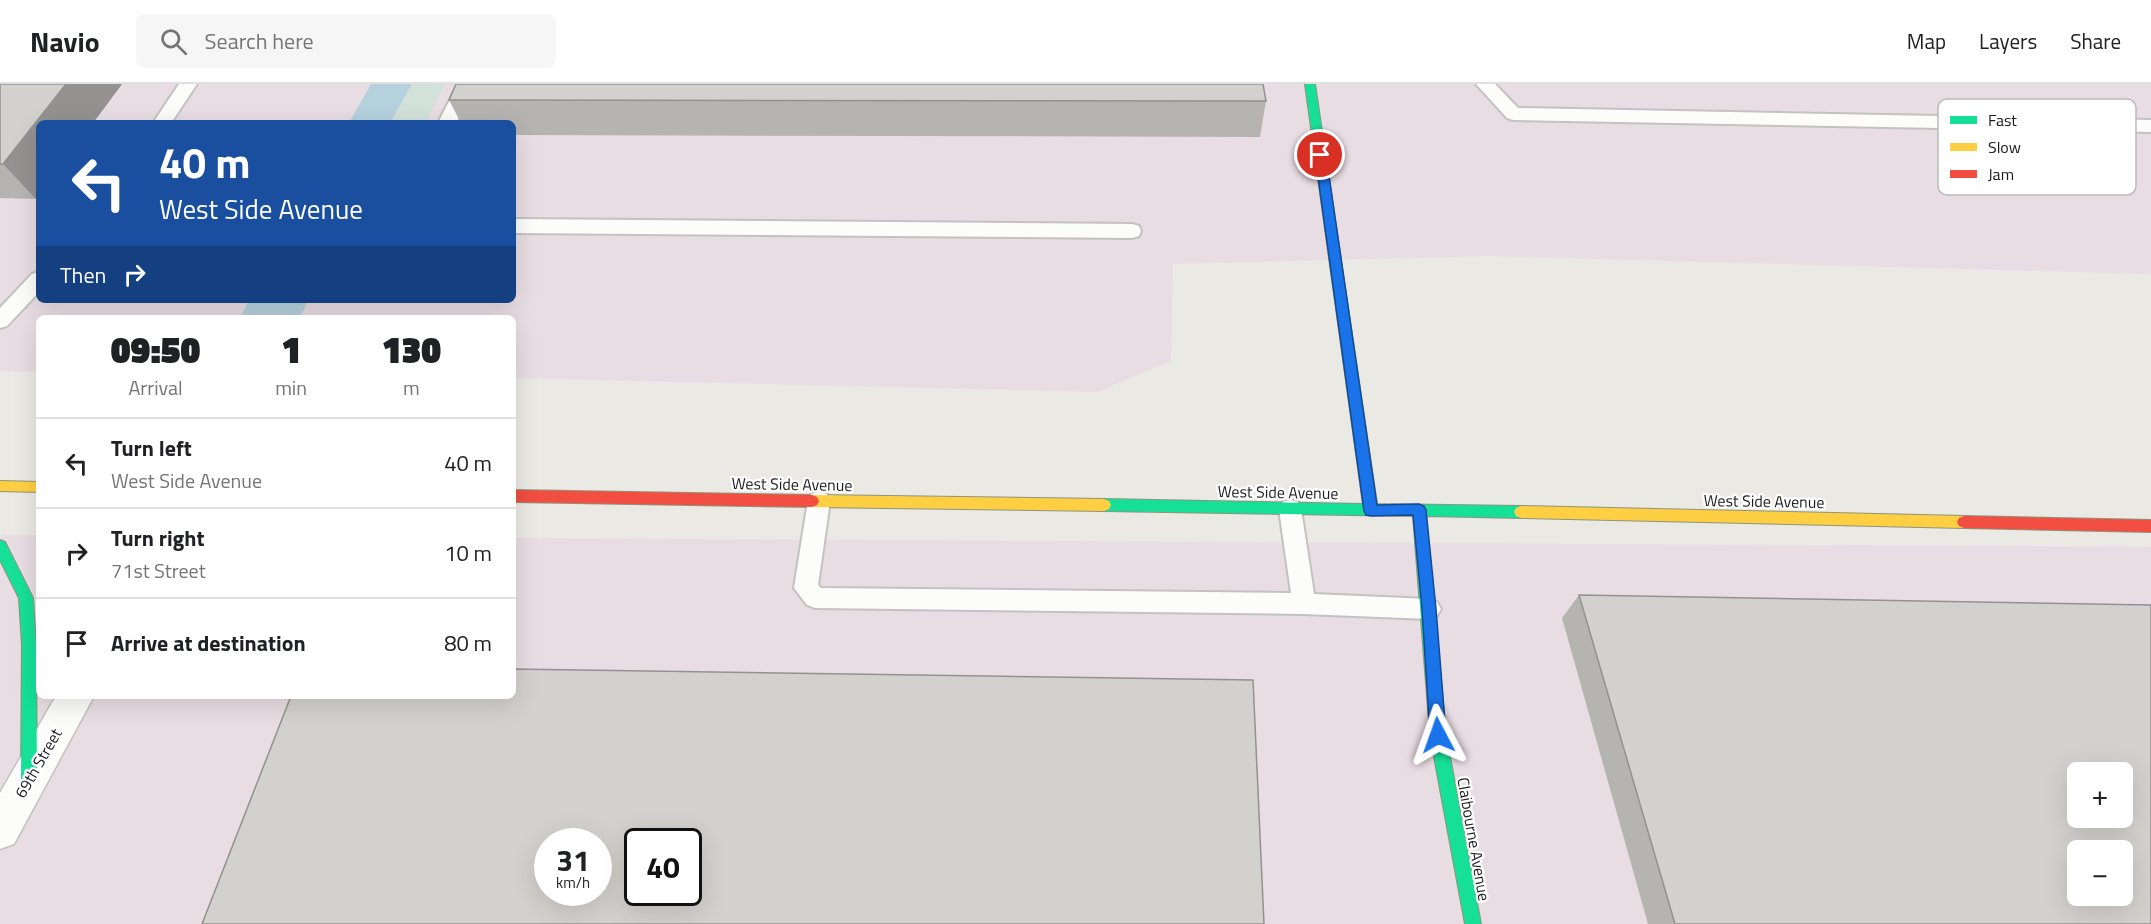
<!DOCTYPE html>
<html lang="en">
<head>
<meta charset="utf-8">
<style>
	:root { --surface:#fff; --page:#f6f6f6; --text:#202124; --muted:#757577; --line:#e0e0e0 }
	body { margin:0; font-family:"Titillium Web",sans-serif; background:var(--page); color:var(--text); height:100vh; display:flex; flex-direction:column; font-size:22px; white-space:nowrap }
	* { box-sizing:border-box; margin:0 }
	p { font-size:20px; color:var(--muted) }
	.icon { flex:none; width:33px; height:33px; fill:none; stroke:currentColor; stroke-width:2; stroke-linecap:round; stroke-linejoin:round }
	.map { position:relative; flex:1; overflow:hidden }
	.drawer { position:absolute; left:36px; top:231px; width:480px; height:384px; display:flex; flex-direction:column; background:var(--surface); border-radius:9px; box-shadow:0 6px 24px #0002 }
	.drawer>* { flex:none }
	.top-card { position:absolute; left:36px; top:36px; width:480px; height:183px; border-radius:9px; box-shadow:0 6px 24px #0002; background:#1a4fa0; color:#fff; overflow:hidden }
	.fabs { position:absolute; left:2067px; top:678px; display:grid; gap:12px }
	.fabs a { display:grid; place-items:center; width:66px; height:66px; border-radius:9px; background:var(--surface); box-shadow:0 6px 24px #0002; font-size:30px }
	.speed { position:absolute; left:534px; top:744px; display:flex; gap:12px; font-size:30px; font-weight:700; text-align:center }
	.speed>* { display:grid; place-content:center; width:78px; height:78px; border-radius:50%; background:var(--surface); box-shadow:0 6px 24px #0002; line-height:1 }
	.speed small { font-size:15px; font-weight:400 }
	.speed .limit { border:3px solid #111; border-radius:9px; background:#fff; color:#111 }
	.pin { position:absolute; display:grid; place-items:center; width:51px; height:51px; color:#fff; margin:-26px; border:3px solid #fff; border-radius:50%; box-shadow:0 2px 6px #0007 }
	.me { position:absolute; width:66px; margin:-33px; rotate:356deg; stroke-linejoin:round; filter:drop-shadow(0 0 4px #0008) }
	.turn { display:flex; align-items:center; gap:21px; height:126px; padding:0 24px; font-size:27px }
	.turn .icon { width:78px; height:78px; stroke-width:2.5 }
	.turn b { display:block; font-size:42px; line-height:51px }
	.then { display:flex; align-items:center; height:57px; padding:0 24px; background:#0003; gap:12px; font-size:22px }
	.eta { display:flex; justify-content:space-evenly; align-items:center; height:102px; text-align:center }
	.eta b { font-size:36px; font-weight:800; line-height:42px }
	ul { padding:0; list-style:none }
	li { display:flex; align-items:center; gap:18px; height:90px; padding:0 24px; border-top:2px solid var(--line) }
	li div { flex:1 }
	li b { display:block; font-size:22px }
	li em { font-style:normal }
	header { display:flex; align-items:center; gap:36px; box-sizing:border-box; height:84px; padding:0 30px; background:var(--surface); border-bottom:2px solid var(--line) }
	header strong { font-size:28px }
	nav { display:flex; gap:33px; margin-inline-start:auto; font-size:21px }
	.search { width:420px; height:54px; background:var(--page); display:flex; align-items:center; gap:15px; box-sizing:border-box; padding:0 21px; border-radius:9px; color:var(--muted); font-size:22px }
	.map>svg:first-child { display:block }
	.industrial { fill:#e8dde2; fill-rule:evenodd }
	.wetland { fill:#d2e2da }
	.water { fill:#b6d1de }
	.lines { fill:none; stroke-linecap:round; stroke-linejoin:round }
	.lane-casing { stroke:#c3c2c0; stroke-width:4 }
	.street-casing { stroke:#c3c2c0; stroke-width:3 }
	.fast-casing { stroke:#8f947c; stroke-width:2 }
	.slow-casing { stroke:#8f947c; stroke-width:2 }
	.jam-casing { stroke:#8f947c; stroke-width:2 }
	.lane { fill:#fcfcfb; fill-rule:evenodd }
	.street { fill:#fcfcfb; fill-rule:evenodd }
	.fast { fill:#16e098; fill-rule:evenodd }
	.slow { fill:#ffcf43; fill-rule:evenodd }
	.jam { fill:#f24e42; fill-rule:evenodd }
	.wall { fill:#b5b4b0 }
	.shaded-wall { fill:#939290 }
	.building { fill:#d2d1cd; stroke:#939290; stroke-width:1.5; fill-rule:evenodd }
	.route { fill:#1a73e8; stroke:#114b97; stroke-width:1.5 }
	.labels { text-anchor:middle; dominant-baseline:central; stroke-width:4.5; stroke-linejoin:round; paint-order:stroke }
	.street-label { font-size:16px; fill:#1c1c1c; stroke:#fff }
	.key { fill:#fff; stroke:#bbb; stroke-width:1.5 }
	.key-label { font-size:16px; fill:#1c1c1c }
</style>
</head>
<body>
<header>
<strong>Navio</strong>
<div class="search"><svg class="icon" aria-label="search" viewBox="0 0 24 24"><circle cx="10" cy="10" r="6"/><path d="M15 15l6 6"/></svg>Search here</div>
<nav><a>Map</a><a>Layers</a><a>Share</a></nav>
</header>
<div class="map">
<svg width="2151" height="840" viewBox="0 0 2151 840">
	<rect width="100%" height="100%" fill="#eae9e4"/>
	<!-- industrial -->
	<path class="industrial" d="M0,0H2151V190L1487,172L1173,180L1171,277L1097,308L513,294V234H39V288L0,287ZM39,39H513V216H39Z
		M3,451H39V612H513V454L2151,463V840H0V456ZM2078,688H2122V734H2078ZM548,758H598V808H548ZM638,758H688V808H638ZM2078,766H2122V812H2078Z"/>
	<!-- wetland -->
	<path class="wetland" d="M412,0H445L425,39H390Z"/>
	<!-- water -->
	<path class="water" d="M371,0H412L390,39H349Z
		M249,216H308L300,234H240Z"/>
	<g class="lines">
		<defs>
			<path id="lane" d="M179,0H197L171,39H153Z
				M458,0H476L456,39H438Z
				M1476,0H1495L1518,24L2151,36V48L1513,36L1507,34Z
				M513,135L1132,140L1139,142L1141,147L1139,152L1132,154L513,149Z
				M39,188V208L7,242L0,244V224L32,190Z
				M819,408L827,410L830,417L818,501L821,504L1291,509L1279,425L1282,418L1290,416L1298,418L1301,425L1314,510L1429,515L1437,518L1441,525L1437,532L1429,535L1304,530L815,524L807,521L794,504L808,417L811,410Z"/>
			<path id="street" d="M56,612H94L14,760L0,765V709Z"/>
			<path id="fast" d="M1305,0H1315L1377,420L1521,422L1526,424L1528,428L1526,432L1521,434L1426,432L1446,651L1481,840H1465L1430,651L1413,432L1104,427L1099,425L1097,421L1099,417L1104,415L1363,420Z
				M0,456L5,458L33,514L36,561L37,694L35,699L29,701L23,699L21,694L22,561L19,514L0,476Z"/>
			<path id="slow" d="M0,397L39,398V408L0,407Z
				M812,411L1104,415L1109,417L1111,421L1109,425L1104,427L812,423L807,421L805,417L807,413Z
				M1521,422L1964,432L1969,434L1971,438L1969,442L1964,444L1521,434L1516,432L1514,428L1516,424Z"/>
			<path id="jam" d="M513,406L812,411L817,413L819,417L817,421L812,423L513,418Z
				M1964,432L2151,436V448L1964,444L1959,442L1957,438L1959,434Z"/>
		</defs>
		<!-- lane casing -->
		<use href="#lane" class="lane-casing"/>
		<!-- street casing -->
		<use href="#street" class="street-casing"/>
		<!-- fast casing -->
		<use href="#fast" class="fast-casing"/>
		<!-- slow casing -->
		<use href="#slow" class="slow-casing"/>
		<!-- jam casing -->
		<use href="#jam" class="jam-casing"/>
		<!-- lane -->
		<use href="#lane" class="lane"/>
		<!-- street -->
		<use href="#street" class="street"/>
		<!-- fast -->
		<use href="#fast" class="fast"/>
		<!-- slow -->
		<use href="#slow" class="slow"/>
		<!-- jam -->
		<use href="#jam" class="jam"/>
	</g>
	<!-- wall -->
	<path class="wall" d="M0,0H122L93,39H39V111L36,115L0,114Z
		M449,16L1266,17L1260,53L513,51V39H461Z
		M1579,511L2151,840H1648L1562,534Z"/>
	<!-- shaded-wall -->
	<path class="shaded-wall" d="M66,0H122L93,39H39V111L36,115L3,80Z"/>
	<!-- building -->
	<path class="building" d="M0,0H66L3,80H0Z
		M456,0H1263L1266,17L449,16Z
		M1579,511L2151,521V840H1675ZM2078,688H2122V734H2078ZM2078,766H2122V812H2078Z
		M513,585L1253,596L1264,840H202L291,612H513ZM548,758H598V808H548ZM638,758H688V808H638Z"/>
	<!-- route -->
	<path class="route" d="M1320,67L1326,71L1377,421L1419,420L1424,422L1426,426L1436,525L1446,651L1444,656L1438,658L1433,656L1430,651L1422,525L1413,431L1371,432L1366,431L1364,427L1315,71Z"/>
	<g class="labels">
		<!-- street labels -->
		<g class="street-label">
			<text transform="translate(792 400) rotate(1)">West Side Avenue</text>
			<text transform="translate(1278 408) rotate(1)">West Side Avenue</text>
			<text transform="translate(1764 417) rotate(1)">West Side Avenue</text>
			<text transform="translate(38 679) rotate(-60)">69th Street</text>
			<text transform="translate(1474 755) rotate(80)">Claibourne Avenue</text>
		</g>
	</g>
	<!-- legend -->
	<rect x="1938" y="15" width="198" height="96" rx="9" class="key"/>
	<rect x="1950" y="32" width="27" height="8" fill="#16e098"/>
	<rect x="1950" y="59" width="27" height="8" fill="#ffcf43"/>
	<rect x="1950" y="86" width="27" height="8" fill="#f24e42"/>
	<g class="key-label">
		<text x="1988" y="42">Fast</text>
		<text x="1988" y="69">Slow</text>
		<text x="1988" y="96">Jam</text>
	</g>
</svg>
<div class="fabs">
<a>+</a>
<a>−</a>
</div>
<div class="speed"><div>31<small>km/h</small></div><div class="limit">40</div></div>
<div class="pin" style="left:1320px;top:71px;background:#d93025"><svg class="icon" aria-label="arrive" viewBox="0 0 24 24"><path d="M6 21V4h12l-3 4 3 4H6"/></svg></div>
<svg class="me" style="left:1438px;top:651px" viewBox="-20 -20 40 40"><path d="M0-17L14 15 0 8-14 15z" fill="#1a73e8" stroke="#fff" stroke-width="4"/></svg>
<div class="top-card">
<div class="turn"><svg class="icon" aria-label="left" viewBox="0 0 24 24"><path d="M17 20v-9H6M10 6l-5 5 5 5"/></svg><div><b>40 m</b>West Side Avenue</div></div>
<div class="then">Then<svg class="icon" aria-label="right" viewBox="0 0 24 24"><path d="M7 20v-9h11M14 6l5 5-5 5"/></svg></div>
</div>
<section class="drawer">
<div class="eta">
<div><b>09:50</b><p>Arrival</p></div>
<div><b>1</b><p>min</p></div>
<div><b>130</b><p>m</p></div>
</div>
<ul>
<li><svg class="icon" aria-label="left" viewBox="0 0 24 24"><path d="M17 20v-9H6M10 6l-5 5 5 5"/></svg><div><b>Turn left</b><p>West Side Avenue</p></div><em>40 m</em></li>
<li><svg class="icon" aria-label="right" viewBox="0 0 24 24"><path d="M7 20v-9h11M14 6l5 5-5 5"/></svg><div><b>Turn right</b><p>71st Street</p></div><em>10 m</em></li>
<li><svg class="icon" aria-label="arrive" viewBox="0 0 24 24"><path d="M6 21V4h12l-3 4 3 4H6"/></svg><div><b>Arrive at destination</b></div><em>80 m</em></li>
</ul>
</section>
</div>
</body>
</html>
